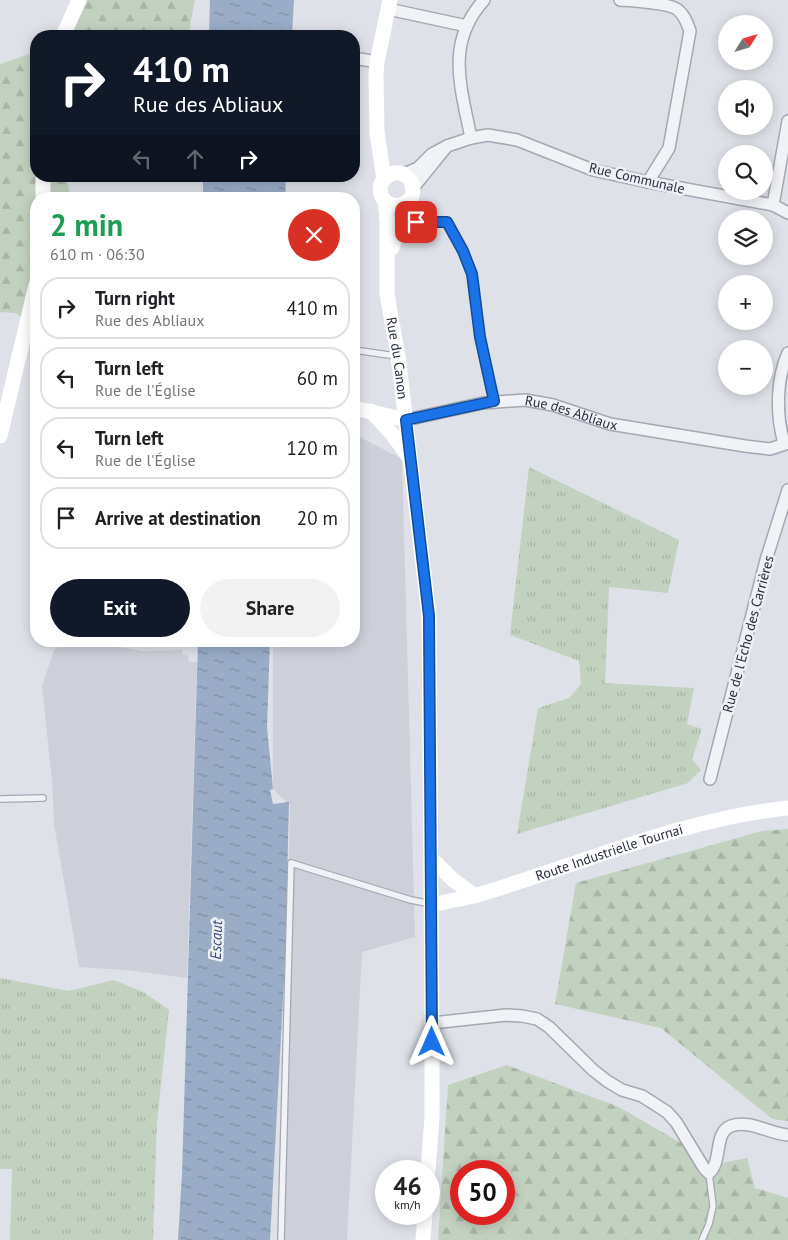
<!DOCTYPE html>
<html lang="en">
<head>
<meta charset="utf-8">
<style>
	:root { --surface:#fff; --page:#f2f2f2; --text:#202124; --muted:#757577; --line:#e0e0e0; --accent:#111827 }
	body { margin:0; font-family:"PT Sans",sans-serif; background:var(--page); color:var(--text); height:100vh; display:flex; flex-direction:column; font-size:19px; white-space:nowrap }
	* { box-sizing:border-box; margin:0 }
	p { font-size:16px; color:var(--muted) }
	.icon { flex:none; width:28px; height:28px; fill:none; stroke:currentColor; stroke-width:2; stroke-linecap:round; stroke-linejoin:round }
	.map { position:relative; flex:1; overflow:hidden }
	.side { position:absolute; left:30px; top:192px; width:330px; height:455px; display:flex; flex-direction:column; background:var(--surface); border-radius:20px; box-shadow:0 2px 12px #0003 }
	.side>* { flex:none }
	.banner { position:absolute; left:30px; top:30px; width:330px; height:152px; border-radius:20px; box-shadow:0 2px 12px #0003; background:#111827; color:#fff; overflow:hidden }
	.needle { width:32px; rotate:53deg }
	.controls { position:absolute; left:718px; top:15px; display:grid; gap:10px }
	.controls a { display:grid; place-items:center; width:55px; height:55px; border-radius:50%; background:var(--surface); box-shadow:0 2px 12px #0003; font-size:25px }
	.speed { position:absolute; left:375px; top:1160px; display:flex; gap:10px; font-size:25px; font-weight:700; text-align:center }
	.speed>* { display:grid; place-content:center; width:65px; height:65px; border-radius:50%; background:var(--surface); box-shadow:0 2px 12px #0003; line-height:1 }
	.speed small { font-size:12px; font-weight:400 }
	.speed .limit { border:8px solid #d22; background:#fff; color:#111 }
	.pin { position:absolute; display:grid; place-items:center; width:42px; height:42px; color:#fff; margin:-21px; border-radius:10px; box-shadow:0 2px 8px #0006 }
	.me { position:absolute; width:55px; margin:-28px; rotate:0deg; stroke-linejoin:round; filter:drop-shadow(0 0 4px #0008) }
	.turn { display:flex; align-items:center; gap:18px; height:105px; padding:0 20px; font-size:22px }
	.turn .icon { width:65px; height:65px; stroke-width:2.5 }
	.turn b { display:block; font-size:35px; line-height:42px }
	.lanes { display:flex; align-items:center; height:48px; padding:0 20px; background:#0003; justify-content:center; gap:25px; direction:ltr }
	.lanes .off { opacity:.35 }
	.round { display:grid; place-items:center; flex:none; width:52px; height:52px; border-radius:26px; background:var(--page) }
	.overview { display:flex; align-items:center; justify-content:space-between; height:85px; padding:0 20px }
	h1 { font-size:30px; font-weight:800; line-height:38px; color:#1e9e55 }
	.action { display:flex; gap:10px; margin-top:auto; padding:10px 20px }
	.action a { flex:1; height:58px; border-radius:30px; background:var(--accent); color:#fff; font-size:20px; font-weight:800; line-height:58px; text-align:center }
	.action a+a { background:var(--page); color:var(--text) }
	ul { padding:0; list-style:none }
	li { display:flex; align-items:center; gap:15px; height:62px; margin:0 10px 8px; padding:0 10px; border:2px solid var(--line); border-radius:20px }
	li div { flex:1 }
	li b { display:block; font-size:19px }
	li em { font-style:normal }
	.map>svg:first-child { display:block }
	.built { fill:#cdd0d9 }
	.grass { fill:url(#grass-tufts) }
	.forest { fill:url(#forest-firs); fill-rule:evenodd }
	.water { fill:url(#water-ripples) }
	.lines { fill:none; stroke-linecap:round; stroke-linejoin:round }
	.lane-casing { stroke:#a4a8b1; stroke-width:8 }
	.street-casing { stroke:#a4a8b1; stroke-width:14 }
	.lane { stroke:#f1f2f6; stroke-width:5.5 }
	.street { stroke:#f1f2f6; stroke-width:11 }
	.secondary { stroke:#fff; stroke-width:15 }
	.route-casing { stroke:#114b97; stroke-width:12 }
	.route { stroke:#1a73e8; stroke-width:9 }
	.labels { text-anchor:middle; dominant-baseline:central; stroke-width:5; stroke-linejoin:round; paint-order:stroke }
	.street-label { font-size:14px; fill:#282e3e; stroke:#eef0f5 }
	.water-label { font-size:15px; font-style:italic; fill:#344a70; stroke:#eef0f5 }
</style>
</head>
<body>
<div class="map">
<svg width="788" height="1240" viewBox="0 0 788 1240">
	<defs>
		<pattern id="grass-tufts" width="24" height="20" patternUnits="userSpaceOnUse" patternTransform="scale(1.25)"><rect width="24" height="20" fill="#c3d1c0"/><path d="M3 7l-1-3M5 7V3M7 7l1-3M15 17l-1-3M17 17v-4M19 17l1-3" fill="none" stroke="#a8b4a6"/></pattern>
		<pattern id="forest-firs" width="22" height="20" patternUnits="userSpaceOnUse" patternTransform="scale(1.25)"><rect width="22" height="20" fill="#c3d1c0"/><path d="M5 1l3.5 6h-7zM16 11l3.5 6h-7z" fill="#a8b4a6"/></pattern>
		<pattern id="water-ripples" width="26" height="14" patternUnits="userSpaceOnUse" patternTransform="scale(1.25)"><rect width="26" height="14" fill="#9aacc6"/><path d="M2 4q2-2 4 0t4 0M15 11q2-2 4 0t4 0" fill="none" stroke="#7e8ca2"/></pattern>
	</defs>
	<rect width="100%" height="100%" fill="#dee1e7"/>
	<!-- built -->
	<path class="built" d="M354,434L402,459L415,937L362,952L347,1240H281L290,805L273,789V641H354Z
		M67,641H84L142,651L182,650L183,655H188L189,662H197L187,978L127,970L79,967L54,824L52,781L42,686L54,650Z"/>
	<!-- grass -->
	<path class="grass" d="M529,467L679,540L668,593L609,587L605,683L694,688L687,724L702,729L692,759L701,770L688,783L517,834L538,708L569,698L581,684L579,661L510,635Z
		M0,978L69,991L114,980L145,993L169,1010L157,1122L153,1240H10L12,1169H0Z"/>
	<!-- forest -->
	<path class="forest" d="M79,0H195L188,36H63Z
		M36,52V176H66L71,199H36V323L15,313L0,312V64Z
		M788,829V1121L772,1119L661,1028L555,1004L576,883L762,831Z
		M507,1065L619,1107L693,1150L709,1173L722,1163L747,1158L755,1188L788,1198V1240H438L448,1085ZM461,1171H504V1214H461Z"/>
	<!-- water -->
	<path class="water" d="M210,0H294L292,36H209Z
		M203,176H286L285,199H203Z
		M198,641H270L267,727L273,789L270,790L273,804L289,802L285,962L270,1240H178L182,1174Z"/>
	<g class="lines">
		<defs>
			<path id="lane" d="M403,221L447,222L463,251L472,274L480,337L494,401
				M354,350L396,356
				M0,799L43,798
				M281,1240L291,863L411,900L431,904
				M702,1240L709,1224L713,1206L709,1173"/>
			<g id="street">
				<path d="M620,0C632,1 670,3 678,10C685,16 687,23 690,31L669,148L648,182"/>
				<path d="M388,9L467,26"/>
				<path d="M354,58L377,62"/>
				<path d="M471,138C461,87 445,43 484,0"/>
				<path d="M447,146L471,138L488,135L517,140L593,170L648,182L773,205L788,213"/>
				<path d="M404,174L418,168L432,154L447,146L413,188"/>
				<path d="M773,205L788,121"/>
				<path id="s1" d="M406,420L483,403L525,400L553,405L610,424L745,446L770,449L788,443"/>
				<path d="M784,443C776,416 776,379 788,353"/>
				<path d="M710,779L766,560L788,490"/>
				<path d="M432,1023L506,1015L522,1016L537,1019L549,1027L593,1070L607,1081L622,1090L642,1096L667,1112L676,1122L704,1168L709,1173C723,1161 713,1133 731,1126C749,1119 770,1134 788,1135"/>
			</g>
		</defs>
		<!-- lane casing -->
		<use href="#lane" class="lane-casing"/>
		<!-- street casing -->
		<use href="#street" class="street-casing"/>
		<!-- lane -->
		<use href="#lane" class="lane"/>
		<!-- street -->
		<use href="#street" class="street"/>
		<!-- secondary -->
		<g class="secondary">
			<path d="M63,36L79,0"/>
			<path d="M384,179L377,133L376,75L377,62L390,0"/>
			<path d="M43,199V176"/>
			<path id="s2" d="M385,201L387,222V294L398,356L429,616L432,1023V1117L428,1171"/>
			<path d="M392,248C395,239 398,228 402,219C405,210 413,199 413,190C413,182 408,175 400,173C394,172 389,174 385,178C370,194 393,217 410,199"/>
			<path d="M354,408L406,420"/>
			<path d="M371,411L393,435L411,460"/>
			<path d="M0,436L36,285"/>
			<path d="M432,859L452,879L475,896"/>
			<path id="s3" d="M432,905C447,901 462,899 477,895C580,865 680,819 788,808"/>
			<path d="M423,1240L425,1214"/>
		</g>
	</g>
	<g class="lines">
		<defs>
			<path id="route" d="M416,222H447L463,251L472,274L480,337L494,401L406,420L429,616L432,1042"/>
		</defs>
		<!-- route casing -->
		<use href="#route" class="route-casing"/>
		<!-- route -->
		<use href="#route" class="route"/>
	</g>
	<g class="labels">
		<!-- street labels -->
		<g class="street-label">
			<text transform="translate(637 178) rotate(13)">Rue Communale</text>
			<text stroke="none"><textPath href="#s2" startOffset="158">Rue du Canon</textPath></text>
			<text stroke="none"><textPath href="#s1" startOffset="169">Rue des Abliaux</textPath></text>
			<text transform="translate(748 634) rotate(-75)">Rue de l'Echo des Carrières</text>
			<text stroke="none"><textPath href="#s3" startOffset="185">Route Industrielle Tournai</textPath></text>
		</g>
		<!-- water labels -->
		<g class="water-label">
			<text transform="translate(216 940) rotate(-88)">Escaut</text>
		</g>
	</g>
</svg>
<div class="controls">
<a><svg class="needle" viewBox="-14 -14 28 28"><path d="M0-13l5 13h-10z" fill="#e53935"/><path d="M0 13l5-13h-10z" fill="#757577"/></svg></a>
<a><svg class="icon" aria-label="sound" viewBox="0 0 24 24"><path d="M4 9h4l5-4v14l-5-4H4zM17 9q2 3 0 6"/></svg></a>
<a><svg class="icon" aria-label="search" viewBox="0 0 24 24"><circle cx="10" cy="10" r="6"/><path d="M15 15l6 6"/></svg></a>
<a><svg class="icon" aria-label="layers" viewBox="0 0 24 24"><path d="M12 4l9 5-9 5-9-5zM3 14l9 5 9-5"/></svg></a>
<a>+</a>
<a>−</a>
</div>
<div class="speed"><div>46<small>km/h</small></div><div class="limit">50</div></div>
<div class="pin" style="left:416px;top:222px;background:#d93025"><svg class="icon" aria-label="arrive" viewBox="0 0 24 24"><path d="M6 21V4h12l-3 4 3 4H6"/></svg></div>
<svg class="me" style="left:432px;top:1042px" viewBox="-20 -20 40 40"><path d="M0-17L14 15 0 8-14 15z" fill="#1a73e8" stroke="#fff" stroke-width="4"/></svg>
<div class="banner">
<div class="turn"><svg class="icon" aria-label="right" viewBox="0 0 24 24"><path d="M7 20v-9h11M14 6l5 5-5 5"/></svg><div><b>410 m</b>Rue des Abliaux</div></div>
<div class="lanes"><svg class="icon off" aria-label="left" viewBox="0 0 24 24"><path d="M17 20v-9H6M10 6l-5 5 5 5"/></svg><svg class="icon off" aria-label="ahead" viewBox="0 0 24 24"><path d="M12 20V5M6 11l6-6 6 6"/></svg><svg class="icon" aria-label="right" viewBox="0 0 24 24"><path d="M7 20v-9h11M14 6l5 5-5 5"/></svg></div>
</div>
<section class="side">
<div class="overview"><div><h1>2 min</h1><p>610 m · 06:30</p></div><a class="round" style="background:#d93025;color:#fff"><svg class="icon" aria-label="close" viewBox="0 0 24 24"><path d="M6 6l12 12M18 6L6 18"/></svg></a></div>
<ul>
<li><svg class="icon" aria-label="right" viewBox="0 0 24 24"><path d="M7 20v-9h11M14 6l5 5-5 5"/></svg><div><b>Turn right</b><p>Rue des Abliaux</p></div><em>410 m</em></li>
<li><svg class="icon" aria-label="left" viewBox="0 0 24 24"><path d="M17 20v-9H6M10 6l-5 5 5 5"/></svg><div><b>Turn left</b><p>Rue de l'Église</p></div><em>60 m</em></li>
<li><svg class="icon" aria-label="left" viewBox="0 0 24 24"><path d="M17 20v-9H6M10 6l-5 5 5 5"/></svg><div><b>Turn left</b><p>Rue de l'Église</p></div><em>120 m</em></li>
<li><svg class="icon" aria-label="arrive" viewBox="0 0 24 24"><path d="M6 21V4h12l-3 4 3 4H6"/></svg><div><b>Arrive at destination</b></div><em>20 m</em></li>
</ul>
<div class="action"><a>Exit</a><a>Share</a></div>
</section>
</div>
</body>
</html>
